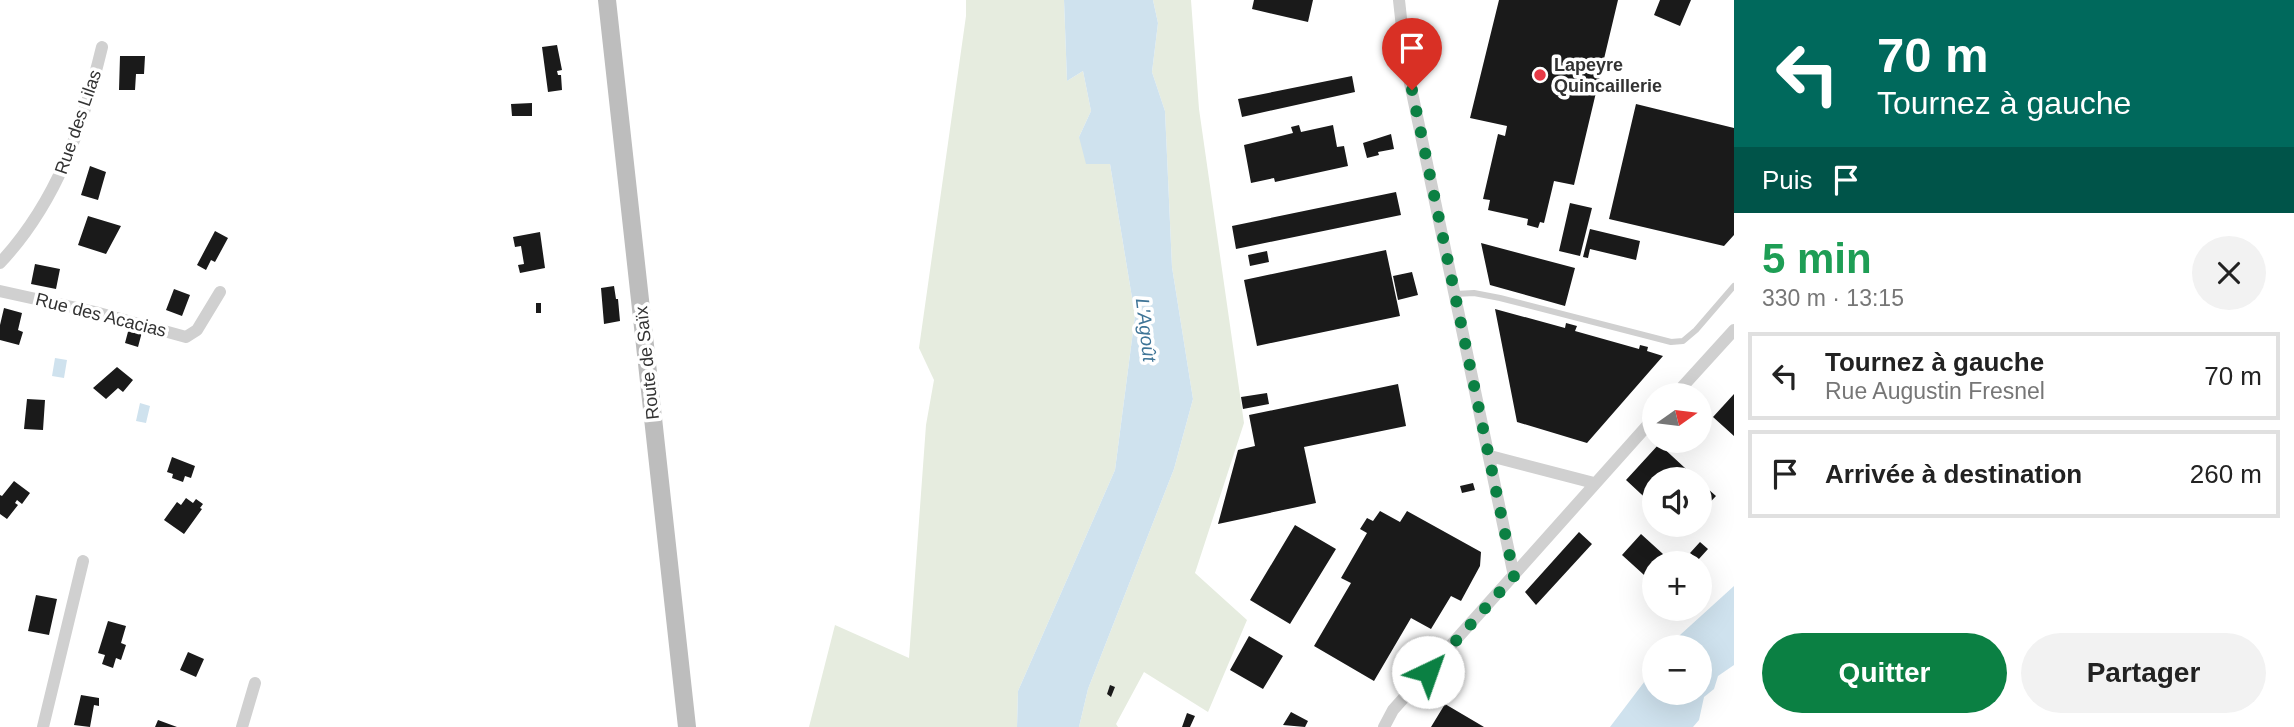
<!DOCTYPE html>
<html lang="fr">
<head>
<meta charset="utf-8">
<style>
	:root { --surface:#fff; --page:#f2f2f2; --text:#222; --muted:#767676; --line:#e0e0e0; --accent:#0b8043 }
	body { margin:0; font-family:Helvetica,sans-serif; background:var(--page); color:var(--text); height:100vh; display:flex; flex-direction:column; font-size:26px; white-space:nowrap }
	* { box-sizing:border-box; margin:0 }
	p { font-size:23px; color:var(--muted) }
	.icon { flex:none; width:38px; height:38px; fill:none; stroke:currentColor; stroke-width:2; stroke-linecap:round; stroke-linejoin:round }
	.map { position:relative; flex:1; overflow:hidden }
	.sheet { display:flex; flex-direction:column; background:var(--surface); width:560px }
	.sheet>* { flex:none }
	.hud { background:#00695c; color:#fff; overflow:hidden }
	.needle { width:46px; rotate:76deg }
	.buttons { position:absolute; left:1642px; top:383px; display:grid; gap:14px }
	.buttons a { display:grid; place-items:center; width:70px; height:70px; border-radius:50%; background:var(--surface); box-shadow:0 7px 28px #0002; font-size:35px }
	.pin { position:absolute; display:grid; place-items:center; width:60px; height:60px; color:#fff; margin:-72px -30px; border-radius:50% 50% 50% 0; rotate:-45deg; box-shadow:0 0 7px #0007 }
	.pin .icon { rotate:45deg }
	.me { position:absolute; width:77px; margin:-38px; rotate:42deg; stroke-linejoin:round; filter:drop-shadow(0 0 5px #0008) }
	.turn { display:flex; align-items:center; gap:24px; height:147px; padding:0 28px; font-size:32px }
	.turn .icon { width:91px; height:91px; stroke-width:2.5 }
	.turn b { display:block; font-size:49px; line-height:60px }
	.then { display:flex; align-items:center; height:66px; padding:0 28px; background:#0003; gap:14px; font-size:26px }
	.round { display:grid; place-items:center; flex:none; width:74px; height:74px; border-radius:37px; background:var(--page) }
	.overview { display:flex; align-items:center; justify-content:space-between; height:119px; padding:0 28px }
	h1 { font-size:42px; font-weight:800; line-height:52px; color:#1e9e55 }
	.action { display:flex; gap:14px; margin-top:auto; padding:14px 28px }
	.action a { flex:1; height:80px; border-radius:42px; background:var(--accent); color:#fff; font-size:28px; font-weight:800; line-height:80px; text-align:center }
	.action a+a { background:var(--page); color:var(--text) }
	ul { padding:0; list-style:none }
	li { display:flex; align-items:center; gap:21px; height:88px; margin:0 14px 10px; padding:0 14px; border:4px solid var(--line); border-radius:0px }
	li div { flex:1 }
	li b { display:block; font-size:26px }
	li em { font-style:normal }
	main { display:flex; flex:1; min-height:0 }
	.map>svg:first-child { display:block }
	.green { fill:#e6ecdf }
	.water { fill:#cfe2ee }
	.building { fill:#1a1a1a }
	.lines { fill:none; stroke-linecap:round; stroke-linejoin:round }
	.lane { stroke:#d0d0d0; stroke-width:6 }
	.street { stroke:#d0d0d0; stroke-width:12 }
	.secondary { stroke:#bdbdbd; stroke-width:18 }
	.route { stroke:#0b8043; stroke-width:12; stroke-dasharray:0 21.6 }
	.poi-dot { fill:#e63946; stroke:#fff; stroke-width:2.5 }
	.labels { text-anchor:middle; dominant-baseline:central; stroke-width:7; stroke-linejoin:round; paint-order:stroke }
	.poi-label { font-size:18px; font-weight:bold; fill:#333; stroke:#fff; text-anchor:start }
	.street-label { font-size:18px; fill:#333; stroke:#fff }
	.water-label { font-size:19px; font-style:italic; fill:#3f7597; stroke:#fff }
</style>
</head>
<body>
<main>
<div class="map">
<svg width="1734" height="727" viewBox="0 0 1734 727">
	<rect width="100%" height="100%" fill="#fff"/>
	<!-- green -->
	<path class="green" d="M966,0H1064L1067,81L1083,71L1091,111L1079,137L1110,164L1135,316L1115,470L1018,691L1017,727H809L835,625L909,658L926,425L934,380L919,348L966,16Z
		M1153,0H1191L1199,109L1244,423L1195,573L1247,620L1208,712L1144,672L1116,724L1118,727H1079L1088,689L1174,469L1193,399L1172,267L1165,111L1152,72L1158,23Z"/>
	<!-- water -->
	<path class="water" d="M1064,0H1153L1158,23L1152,72L1165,111L1172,267L1193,399L1174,469L1088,689L1079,727H1017L1018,691L1115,470L1135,316L1110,164H1086L1079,137L1091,111L1083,71L1067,81Z
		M55,358L67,360L64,378L52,376Z
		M140,403L150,406L146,423L136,421Z
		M1734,586V665L1718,676L1714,689L1704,697L1699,720L1693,727H1610L1654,669V693H1699V648L1670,647L1680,635Z"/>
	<!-- building -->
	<path class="building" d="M1254,0H1313L1308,22L1252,9Z
		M1499,0H1618L1574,185L1554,181L1544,223L1540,222L1538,228L1527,225L1528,219L1488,210L1490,200L1483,199L1498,134L1505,136L1507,126L1470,118Z
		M1660,0H1691L1680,26L1654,15Z
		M557,45L562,70L557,71L558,75H561L562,90L548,92L542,47Z
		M120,56H145L144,74H136L135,90H119Z
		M1352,76L1355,92L1242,117L1238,99Z
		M532,103V116H512L511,104Z
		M1636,104L1734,128V235L1724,246L1609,219Z
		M1299,125L1301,132L1333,125L1337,147L1344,146L1348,166L1275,182L1274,178L1251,183L1244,145L1293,133L1291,127Z
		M1391,134L1394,149L1378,152L1379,155L1367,158L1363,143Z
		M90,166L106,172L98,200L81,195Z
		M1396,192L1401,215L1236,249L1232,226Z
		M1570,203L1592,208L1580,256L1559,251Z
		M88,216L121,226L106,254L78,245Z
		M1590,229L1640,241L1636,260L1590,249L1588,258L1583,257Z
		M215,231L228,238L215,262L211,260L206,270L197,265Z
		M540,232L545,268L520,273L518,265L524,264L521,246L515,247L513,237Z
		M1481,243L1575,268L1565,306L1490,285Z
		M1386,250L1400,316L1257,346L1244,280Z
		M1267,251L1269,262L1250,266L1248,255Z
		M35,264L60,269L56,289L31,284Z
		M1412,272L1418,295L1398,300L1393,276Z
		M614,286L616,299H618L620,321L604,324L601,288Z
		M174,289L190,295L182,316L166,310Z
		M536,303H541V313H536Z
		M4,308L22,313L18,330L23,332L19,345L0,340V325Z
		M1495,309L1565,328L1566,323L1577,326L1575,331L1639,349L1640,345L1648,347L1647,351L1663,356L1587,443L1517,422Z
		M129,328L142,332L138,347L125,343Z
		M117,367L133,380L123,392L118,388L106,399L93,388Z
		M1398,384L1406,426L1304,447L1316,503L1218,524L1238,450L1255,446L1249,415Z
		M1267,393L1269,404L1243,409L1241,397Z
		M1734,394V436L1713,417Z
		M27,399L45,400L43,430L24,429Z
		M1659,444L1698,480H1654V506L1626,480Z
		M172,457L195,466L191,478L185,476L183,482L172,478L173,474L167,472Z
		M14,481L30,493L22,504L17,500L15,503L18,505L7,519L0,514V495L2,496Z
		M1699,481L1716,496L1699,514Z
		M1473,483L1475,490L1462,493L1460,486Z
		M186,498L193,503L196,499L203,504L200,508L202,509L184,534L164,520L177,502L181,505Z
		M1380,511L1400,522L1407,511L1481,552L1480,566L1461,601L1451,596L1431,629L1411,618L1374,681L1314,646L1351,583L1341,578L1367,533L1360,529L1367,518L1373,521Z
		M1295,525L1336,549L1290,624L1250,600Z
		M1675,525H1689L1683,532Z
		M1579,532L1592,544L1536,605L1525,592Z
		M1641,534L1674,564H1654V584L1622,555Z
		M1700,542L1708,549L1698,560L1690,553Z
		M36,595L57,599L49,635L28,631Z
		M108,621L126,626L121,643L126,645L121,660L116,658L113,668L102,664L105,655L98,653Z
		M1249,636L1283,656L1263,689L1230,670Z
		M188,652L204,659L196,677L180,670Z
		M1110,685L1115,687L1111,697L1107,694Z
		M81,695L99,698V706L94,705L90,727L74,725Z
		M1445,704L1479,724L1484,727H1431Z
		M1291,712L1308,721L1305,727L1283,725Z
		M1187,713L1195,716L1190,727H1182Z
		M158,720L177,727H155Z"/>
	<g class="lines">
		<!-- lane -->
		<path class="lane" d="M1455,294L1474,293L1500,298L1671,342L1683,341L1696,330L1734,286"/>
		<!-- street -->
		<path class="street" d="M1399,0L1406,64L1514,576
			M0,263C57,202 83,126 102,47
			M0,291L95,312L186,337L197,330L220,292
			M1674,396L1734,330
			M1490,456L1594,483
			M43,727L83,561
			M242,727L255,683
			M1384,727L1393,710L1654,418"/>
		<!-- secondary -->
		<path class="secondary" d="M607,0L687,727"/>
	</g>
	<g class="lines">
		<!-- route -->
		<path class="route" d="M1412,90L1514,576L1428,672"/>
	</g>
	<!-- markers -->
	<circle class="poi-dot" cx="1540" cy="75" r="7"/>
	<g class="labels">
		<!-- poi labels -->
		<g class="poi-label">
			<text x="1554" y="65">Lapeyre<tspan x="1554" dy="21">Quincaillerie</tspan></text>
		</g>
		<!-- street labels -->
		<g class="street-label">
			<text transform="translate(78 122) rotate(-71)">Rue des Lilas</text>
			<text transform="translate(101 315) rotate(14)">Rue des Acacias</text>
			<text transform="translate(647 363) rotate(-96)">Route de Saïx</text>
		</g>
		<!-- water labels -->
		<g class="water-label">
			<text transform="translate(1146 330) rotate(83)">L'Agoût</text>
		</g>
	</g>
</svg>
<div class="buttons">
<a><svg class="needle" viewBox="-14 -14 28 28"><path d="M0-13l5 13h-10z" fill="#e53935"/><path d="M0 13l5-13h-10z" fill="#767676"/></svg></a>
<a><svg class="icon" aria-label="sound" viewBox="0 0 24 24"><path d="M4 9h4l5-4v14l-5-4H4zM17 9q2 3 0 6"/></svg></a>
<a>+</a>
<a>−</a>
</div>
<div class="pin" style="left:1412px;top:90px;background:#d93025"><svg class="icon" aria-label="arrive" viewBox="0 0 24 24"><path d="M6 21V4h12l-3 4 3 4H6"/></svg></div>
<svg class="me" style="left:1428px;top:672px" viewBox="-20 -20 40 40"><circle r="19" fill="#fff"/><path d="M0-13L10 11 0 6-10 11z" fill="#0b8043"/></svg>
</div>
<section class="sheet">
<div class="hud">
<div class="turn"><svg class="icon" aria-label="left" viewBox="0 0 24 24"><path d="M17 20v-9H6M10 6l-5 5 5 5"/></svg><div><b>70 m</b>Tournez à gauche</div></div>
<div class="then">Puis<svg class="icon" aria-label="arrive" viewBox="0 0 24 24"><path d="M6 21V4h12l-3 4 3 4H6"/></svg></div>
</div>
<div class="overview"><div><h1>5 min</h1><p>330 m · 13:15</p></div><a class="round"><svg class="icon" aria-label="close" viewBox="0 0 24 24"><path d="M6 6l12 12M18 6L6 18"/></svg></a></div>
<ul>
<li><svg class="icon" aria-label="left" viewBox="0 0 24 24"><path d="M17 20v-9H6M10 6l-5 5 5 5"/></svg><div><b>Tournez à gauche</b><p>Rue Augustin Fresnel</p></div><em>70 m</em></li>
<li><svg class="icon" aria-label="arrive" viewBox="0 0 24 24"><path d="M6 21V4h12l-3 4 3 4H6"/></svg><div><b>Arrivée à destination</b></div><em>260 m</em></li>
</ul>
<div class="action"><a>Quitter</a><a>Partager</a></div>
</section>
</main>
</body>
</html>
